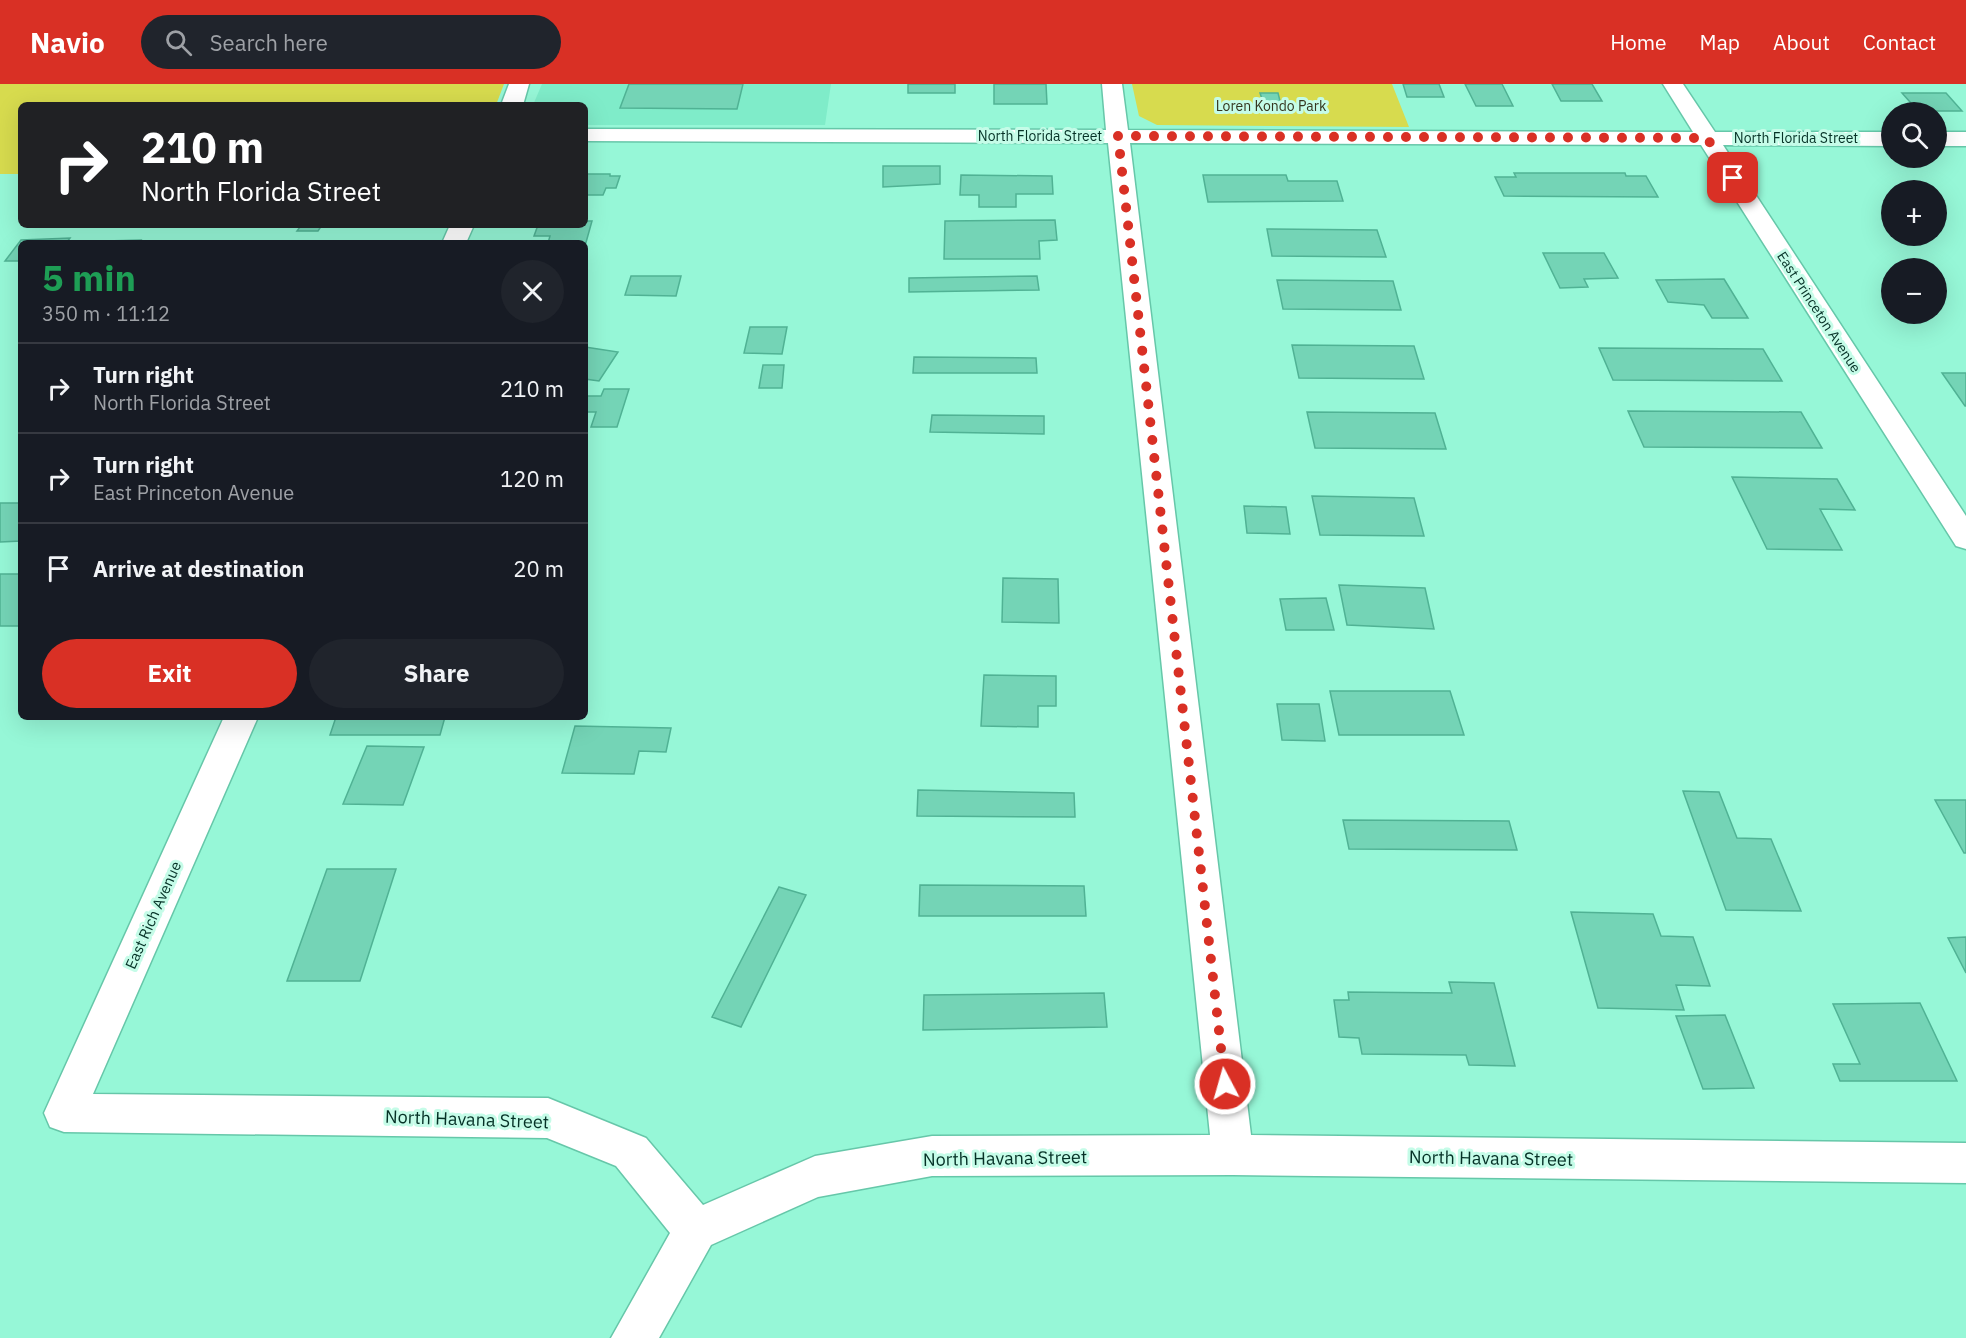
<!DOCTYPE html>
<html lang="en">
<head>
<meta charset="utf-8">
<style>
	:root { --surface:#171b24; --page:#20242c; --text:#f1f3f6; --muted:#9ea1a6; --line:#363941; --accent:#d93025 }
	body { margin:0; font-family:"IBM Plex Sans",sans-serif; background:var(--page); color:var(--text); height:100vh; display:flex; flex-direction:column; font-size:22px; white-space:nowrap }
	* { box-sizing:border-box; margin:0 }
	p { font-size:20px; color:var(--muted) }
	.icon { flex:none; width:33px; height:33px; fill:none; stroke:currentColor; stroke-width:2; stroke-linecap:round; stroke-linejoin:round }
	.map { position:relative; flex:1; overflow:hidden }
	.sheet { position:absolute; left:18px; top:156px; width:570px; height:480px; display:flex; flex-direction:column; background:var(--surface); border-radius:9px; box-shadow:0 6px 24px #0002 }
	.sheet>* { flex:none }
	.hud { position:absolute; left:18px; top:18px; width:570px; height:126px; border-radius:9px; box-shadow:0 6px 24px #0002; background:#202124; color:#fff; overflow:hidden }
	.controls { position:absolute; left:1881px; top:18px; display:grid; gap:12px }
	.controls a { display:grid; place-items:center; width:66px; height:66px; border-radius:50%; background:var(--surface); box-shadow:0 6px 24px #0002; font-size:30px }
	.pin { position:absolute; display:grid; place-items:center; width:51px; height:51px; color:#fff; margin:-26px; border-radius:12px; box-shadow:0 3px 9px #0006 }
	.me { position:absolute; width:66px; margin:-33px; rotate:354deg; stroke-linejoin:round; filter:drop-shadow(0 0 4px #0008) }
	.turn { display:flex; align-items:center; gap:21px; height:126px; padding:0 24px; font-size:27px }
	.turn .icon { width:78px; height:78px; stroke-width:2.5 }
	.turn b { display:block; font-size:42px; line-height:51px }
	.round { display:grid; place-items:center; flex:none; width:63px; height:63px; border-radius:32px; background:var(--page) }
	.overview { display:flex; align-items:center; justify-content:space-between; height:102px; padding:0 24px }
	h1 { font-size:36px; font-weight:800; line-height:45px; color:#1e9e55 }
	.action { display:flex; gap:12px; margin-top:auto; padding:12px 24px }
	.action a { flex:1; height:69px; border-radius:36px; background:var(--accent); color:#fff; font-size:24px; font-weight:800; line-height:69px; text-align:center }
	.action a+a { background:var(--page); color:var(--text) }
	ul { padding:0; list-style:none }
	li { display:flex; align-items:center; gap:18px; height:90px; padding:0 24px; border-top:2px solid var(--line) }
	li div { flex:1 }
	li b { display:block; font-size:22px }
	li em { font-style:normal }
	header { display:flex; align-items:center; gap:36px; box-sizing:border-box; height:84px; padding:0 30px; background:var(--accent); color:#fff }
	header strong { font-size:28px }
	nav { display:flex; gap:33px; margin-inline-start:auto; font-size:21px }
	.search { width:420px; height:54px; background:var(--page); display:flex; align-items:center; gap:15px; box-sizing:border-box; padding:0 21px; border-radius:33px; color:var(--muted); font-size:22px }
	.map>svg:first-child { display:block }
	.built { fill:#7fecc9 }
	.green { fill:#d7db4e }
	.building { fill:#74d4b6; stroke:#50b294; stroke-width:1.5 }
	.lines { fill:none; stroke-linecap:round; stroke-linejoin:round }
	.street-casing { stroke:#66c7a9; stroke-width:3 }
	.street { fill:#fff; fill-rule:evenodd }
	.route { stroke:#d93025; stroke-width:10; stroke-dasharray:0 18 }
	.labels { text-anchor:middle; dominant-baseline:central; stroke-width:6; stroke-linejoin:round; paint-order:stroke }
	.far-park-label { font-size:14px; fill:#34351e; stroke:#c5fce8 }
	.far-street-label { font-size:14px; fill:#053126; stroke:#c5fce8 }
	.street-label { font-size:15px; fill:#053126; stroke:#c5fce8 }
	.near-street-label { font-size:18px; fill:#053126; stroke:#c5fce8 }
</style>
</head>
<body>
<header>
<strong>Navio</strong>
<div class="search"><svg class="icon" aria-label="search" viewBox="0 0 24 24"><circle cx="10" cy="10" r="6"/><path d="M15 15l6 6"/></svg>Search here</div>
<nav><a>Home</a><a>Map</a><a>About</a><a>Contact</a></nav>
</header>
<div class="map">
<svg width="1966" height="1254" viewBox="0 0 1966 1254">
	<rect width="100%" height="100%" fill="#96f7d7"/>
	<!-- built -->
	<path class="built" d="M542,0H831L825,41H585V21H533Z"/>
	<!-- green -->
	<path class="green" d="M0,0H504L496,21H21V90H0Z
		M1132,0H1392L1409,43L1157,41L1139,32Z"/>
	<!-- building -->
	<path class="building" d="M629,0H743L737,25L620,24Z
		M908,0H955V9H908Z
		M994,0H1046L1047,20H994Z
		M1403,0H1439L1444,13H1407Z
		M1465,0H1502L1513,22H1476Z
		M1552,0H1592L1602,17H1561Z
		M1260,9H1278L1281,21H1264Z
		M1902,9H1946L1962,27H1918Z
		M883,82H940V100L883,103Z
		M1514,89H1625L1626,92H1646L1658,113L1504,112L1495,93H1516Z
		M585,90H610V92H620L616,104H606L603,111H585Z
		M961,91L1052,92L1053,110H1016V123H979V111H960Z
		M1203,91H1286L1288,97H1337L1343,117L1208,118Z
		M1055,136L1057,156L1039,157L1040,175H944L945,137Z
		M585,137H592L585,162V159H548L550,152H534L538,141H585Z
		M264,141H322L318,147H297L300,143Z
		M1267,145L1377,146L1386,173L1272,172Z
		M70,154L67,158L141,156L139,159H21V177H5L21,156Z
		M1543,169H1604L1618,194L1584,195L1588,203L1560,204Z
		M631,192H681L676,212L625,211Z
		M1037,192L1039,206L909,208V194Z
		M1724,195L1748,234H1712L1704,221L1668,218L1656,196Z
		M1277,196L1393,197L1401,226L1283,225Z
		M750,243H787L782,270L744,269Z
		M1292,261L1414,262L1424,295L1299,294Z
		M585,263L618,268L599,297L585,295Z
		M1599,264L1763,265L1782,297L1613,296Z
		M914,273L1036,274L1037,289H913Z
		M763,281H784L782,304H759Z
		M1942,289H1966V322H1965Z
		M604,305H629L617,343H591L596,328H585V312H601Z
		M1628,327L1801,328L1822,364L1644,363Z
		M1307,328L1435,329L1446,365L1315,364Z
		M932,331L1044,332V350L930,348Z
		M1732,393L1837,395L1855,426L1820,425L1842,466L1767,465Z
		M1312,412L1414,414L1424,452L1320,451Z
		M0,419H21V457L0,458Z
		M1244,422L1286,423L1290,450L1247,449Z
		M0,490H21V542H0Z
		M1003,494L1058,495L1059,539L1002,538Z
		M1339,501L1425,504L1434,545L1347,541Z
		M1326,514L1334,546H1286L1280,515Z
		M984,591L1056,592V622H1038V643L981,642Z
		M1330,607H1450L1464,651H1339Z
		M1277,620H1319L1325,657L1282,656Z
		M336,633H445L440,651H330Z
		M575,642L671,644L666,668L639,667L634,690L562,689Z
		M367,662L424,663L403,721L343,720Z
		M918,706L1074,709L1075,733L917,732Z
		M1683,707L1719,708L1737,754L1771,755L1801,827L1726,826Z
		M1935,716H1966V769H1964Z
		M1343,736L1509,737L1517,766L1349,765Z
		M327,785H396L360,897H287Z
		M920,801L1084,802L1086,832H919Z
		M779,803L806,811L741,943L712,933Z
		M1571,828L1653,830L1661,852L1693,853L1710,902L1676,901L1684,926L1598,924Z
		M1966,853V889L1948,854Z
		M1449,898L1494,899L1515,982L1469,981L1466,971L1362,970L1359,954L1339,953L1334,916H1349L1348,908L1452,909Z
		M1104,909L1107,943L923,946L924,911Z
		M1920,919L1957,997H1840L1833,980H1860L1833,920Z
		M1725,931L1754,1004L1703,1005L1676,932Z"/>
	<g class="lines">
		<defs>
			<path id="street" d="M509,0H529L523,21H501Z
				M1102,0H1122L1128,46L1693,48L1663,0H1683L1715,48H1892V62L1723,61L1966,432V465L1956,462L1701,61L1130,59L1251,1051L1966,1059V1099L1233,1091L932,1092L818,1113L711,1161L659,1254H611L670,1149L616,1082L547,1054L64,1048L50,1043L44,1029L224,633H258L93,1010L548,1014L646,1054L703,1121L815,1072L932,1052L1210,1051L1108,59L585,57V45L1106,46Z
				M1936,48H1966V62H1936Z
				M450,141H474L466,159H442Z"/>
		</defs>
		<!-- street casing -->
		<use href="#street" class="street-casing"/>
		<!-- street -->
		<use href="#street" class="street"/>
	</g>
	<g class="lines">
		<!-- route -->
		<path class="route" d="M1225,1000L1118,52L1707,54L1733,94"/>
	</g>
	<g class="labels">
		<!-- far-park labels -->
		<g class="far-park-label">
			<text x="1271" y="22">Loren Kondo Park</text>
		</g>
		<!-- far-street labels -->
		<g class="far-street-label">
			<text x="1040" y="52">North Florida Street</text>
			<text x="1796" y="54">North Florida Street</text>
			<text transform="translate(1819 228) rotate(57)">East Princeton Avenue</text>
		</g>
		<!-- street labels -->
		<g class="street-label">
			<text transform="translate(153 831) rotate(-66)">East Rich Avenue</text>
		</g>
		<!-- near-street labels -->
		<g class="near-street-label">
			<text transform="translate(467 1035) rotate(2)">North Havana Street</text>
			<text transform="translate(1005 1074) rotate(-1)">North Havana Street</text>
			<text transform="translate(1491 1074) rotate(1)">North Havana Street</text>
		</g>
	</g>
</svg>
<div class="controls">
<a><svg class="icon" aria-label="search" viewBox="0 0 24 24"><circle cx="10" cy="10" r="6"/><path d="M15 15l6 6"/></svg></a>
<a>+</a>
<a>−</a>
</div>
<div class="pin" style="left:1733px;top:94px;background:#d93025"><svg class="icon" aria-label="arrive" viewBox="0 0 24 24"><path d="M6 21V4h12l-3 4 3 4H6"/></svg></div>
<svg class="me" style="left:1225px;top:1000px" viewBox="-20 -20 40 40"><circle r="17" fill="#d93025" stroke="#fff" stroke-width="3"/><path d="M0-11L8 9 0 5-8 9z" fill="#fff"/></svg>
<div class="hud">
<div class="turn"><svg class="icon" aria-label="right" viewBox="0 0 24 24"><path d="M7 20v-9h11M14 6l5 5-5 5"/></svg><div><b>210 m</b>North Florida Street</div></div>
</div>
<section class="sheet">
<div class="overview"><div><h1>5 min</h1><p>350 m · 11:12</p></div><a class="round"><svg class="icon" aria-label="close" viewBox="0 0 24 24"><path d="M6 6l12 12M18 6L6 18"/></svg></a></div>
<ul>
<li><svg class="icon" aria-label="right" viewBox="0 0 24 24"><path d="M7 20v-9h11M14 6l5 5-5 5"/></svg><div><b>Turn right</b><p>North Florida Street</p></div><em>210 m</em></li>
<li><svg class="icon" aria-label="right" viewBox="0 0 24 24"><path d="M7 20v-9h11M14 6l5 5-5 5"/></svg><div><b>Turn right</b><p>East Princeton Avenue</p></div><em>120 m</em></li>
<li><svg class="icon" aria-label="arrive" viewBox="0 0 24 24"><path d="M6 21V4h12l-3 4 3 4H6"/></svg><div><b>Arrive at destination</b></div><em>20 m</em></li>
</ul>
<div class="action"><a>Exit</a><a>Share</a></div>
</section>
</div>
</body>
</html>
